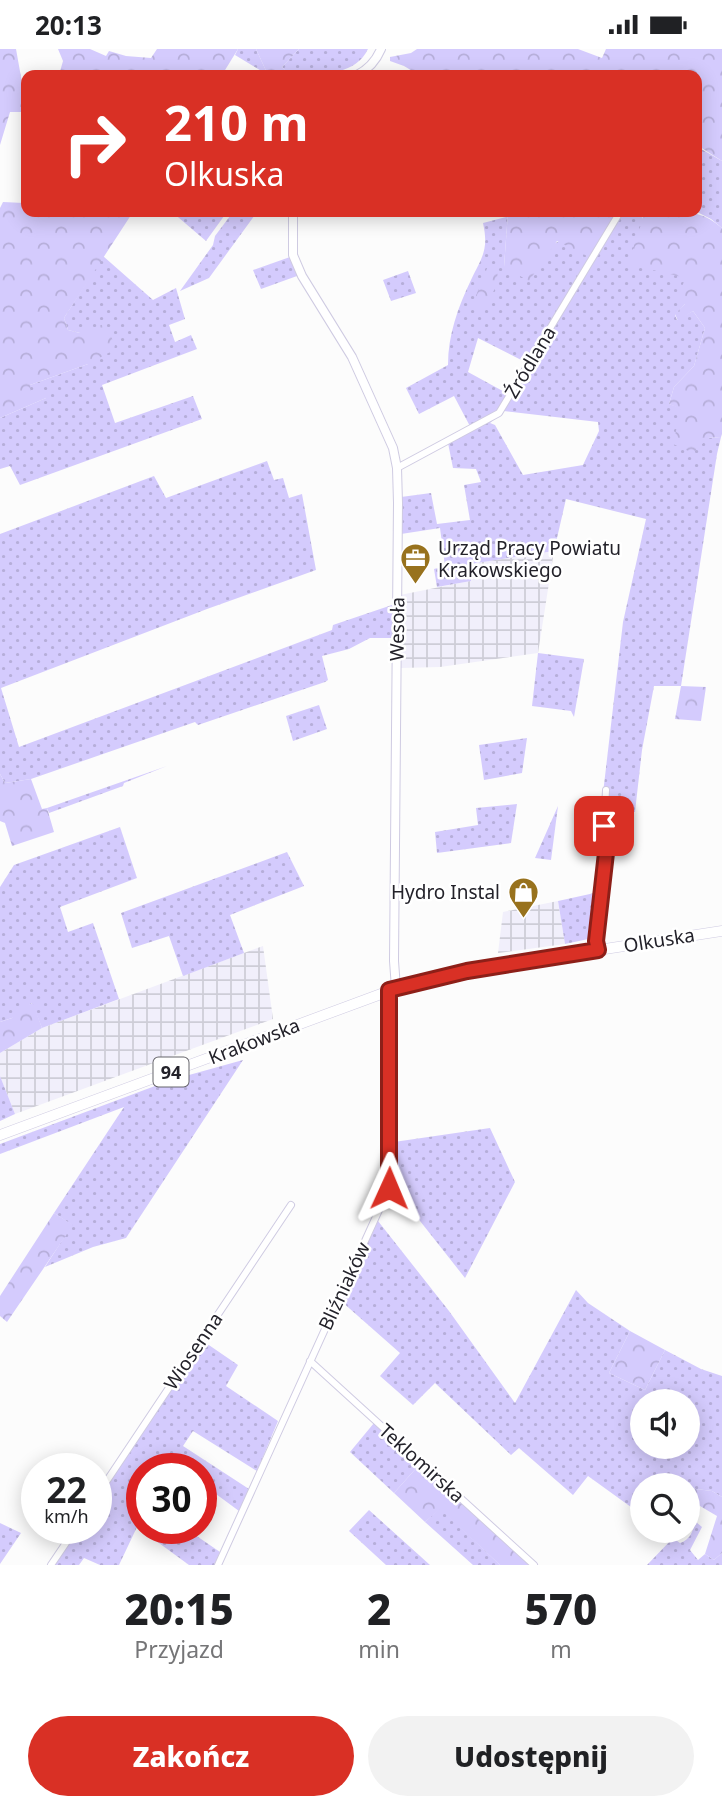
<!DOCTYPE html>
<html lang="pl">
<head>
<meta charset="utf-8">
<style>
	:root { --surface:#fff; --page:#f2f2f2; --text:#202124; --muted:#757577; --accent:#d93025 }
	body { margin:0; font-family:"Noto Sans",sans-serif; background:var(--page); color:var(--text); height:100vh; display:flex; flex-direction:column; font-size:26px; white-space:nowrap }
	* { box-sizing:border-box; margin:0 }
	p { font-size:23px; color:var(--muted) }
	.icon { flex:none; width:38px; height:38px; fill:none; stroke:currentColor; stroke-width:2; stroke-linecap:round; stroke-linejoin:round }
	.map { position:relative; height:1516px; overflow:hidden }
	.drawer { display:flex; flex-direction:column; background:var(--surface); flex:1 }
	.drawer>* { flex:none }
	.guide { position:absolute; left:21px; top:21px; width:681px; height:147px; border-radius:14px; box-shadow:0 4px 18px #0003; background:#d93025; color:#fff; overflow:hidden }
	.tools { position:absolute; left:630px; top:1340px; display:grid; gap:14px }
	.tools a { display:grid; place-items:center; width:70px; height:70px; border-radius:50%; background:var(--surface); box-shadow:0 4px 18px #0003; font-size:35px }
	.speed { position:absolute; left:21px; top:1404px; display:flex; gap:14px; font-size:35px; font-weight:700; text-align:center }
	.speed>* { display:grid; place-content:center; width:91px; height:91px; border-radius:50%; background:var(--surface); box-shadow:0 4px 18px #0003; line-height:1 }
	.speed small { font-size:18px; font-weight:400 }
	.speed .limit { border:10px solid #d22; background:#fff; color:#111 }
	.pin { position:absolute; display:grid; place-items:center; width:60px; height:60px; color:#fff; margin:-30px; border-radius:14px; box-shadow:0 4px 10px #0006 }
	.me { position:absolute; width:77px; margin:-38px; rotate:1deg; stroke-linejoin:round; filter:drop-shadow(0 0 5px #0008) }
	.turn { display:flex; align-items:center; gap:24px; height:147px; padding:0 28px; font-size:32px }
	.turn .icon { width:91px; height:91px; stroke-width:2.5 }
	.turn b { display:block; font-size:49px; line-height:60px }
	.eta { display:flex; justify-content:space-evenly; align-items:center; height:119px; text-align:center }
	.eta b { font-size:42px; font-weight:800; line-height:49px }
	.button { display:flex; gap:14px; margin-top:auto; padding:14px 28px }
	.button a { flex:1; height:80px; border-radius:42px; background:var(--accent); color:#fff; font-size:28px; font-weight:800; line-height:80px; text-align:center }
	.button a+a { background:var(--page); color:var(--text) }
	.status { display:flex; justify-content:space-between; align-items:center; height:49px; padding:0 35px; background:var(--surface); direction:ltr }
	.status svg { height:19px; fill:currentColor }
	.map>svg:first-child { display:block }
	.industrial { fill:url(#industrial-grid) }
	.grass { fill:url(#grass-dots); fill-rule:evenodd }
	.forest { fill:url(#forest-crowns) }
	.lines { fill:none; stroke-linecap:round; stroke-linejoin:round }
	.minor-casing { stroke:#cfcbe2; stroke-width:8 }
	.tertiary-casing { stroke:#cfcbe2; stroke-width:10 }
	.primary-casing { stroke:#cfcbe2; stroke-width:11 }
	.minor { stroke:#fff; stroke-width:6 }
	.tertiary { stroke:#fff; stroke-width:8 }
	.primary { stroke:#fff; stroke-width:10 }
	.route-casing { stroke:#8d1f18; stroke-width:18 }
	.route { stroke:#d93025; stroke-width:12 }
	.labels { text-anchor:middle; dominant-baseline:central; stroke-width:5; stroke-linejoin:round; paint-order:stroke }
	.shield { fill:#fff; stroke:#65646a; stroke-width:2 }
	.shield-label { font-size:18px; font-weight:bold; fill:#23222a }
	.street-label { font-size:19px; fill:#23222a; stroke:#fff }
	.poi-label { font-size:19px; fill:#23222a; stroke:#fff; text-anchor:start }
</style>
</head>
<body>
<div class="status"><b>20:13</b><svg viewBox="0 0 49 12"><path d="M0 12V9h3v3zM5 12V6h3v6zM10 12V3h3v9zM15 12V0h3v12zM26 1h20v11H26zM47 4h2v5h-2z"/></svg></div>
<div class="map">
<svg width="722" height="1516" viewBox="0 0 722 1516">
	<defs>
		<pattern id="industrial-grid" width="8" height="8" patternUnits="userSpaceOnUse" patternTransform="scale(1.75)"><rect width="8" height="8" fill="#f1effb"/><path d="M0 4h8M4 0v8" fill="none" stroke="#cecdd7"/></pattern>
		<pattern id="grass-dots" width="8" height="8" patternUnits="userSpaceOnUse" patternTransform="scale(1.75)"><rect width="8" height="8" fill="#d4cbfd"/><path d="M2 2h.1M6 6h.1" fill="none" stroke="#b6aed9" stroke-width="1.8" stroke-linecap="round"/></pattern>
		<pattern id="forest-crowns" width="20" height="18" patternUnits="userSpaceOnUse" patternTransform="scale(1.75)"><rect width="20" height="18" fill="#d4cbfd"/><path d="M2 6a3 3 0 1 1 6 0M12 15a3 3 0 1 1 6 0" fill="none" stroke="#b6aed9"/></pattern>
	</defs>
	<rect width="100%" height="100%" fill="#fcfcfc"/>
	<!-- industrial -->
	<path class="industrial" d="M554,502L538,604L440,618L401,619L400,546L470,532L469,515Z
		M558,852L565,895L498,904L503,863Z
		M263,897L273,970L15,1065L0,1027V1004L42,979Z"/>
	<!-- grass -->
	<path class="grass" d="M238,0H256L268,26L235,6Z
		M299,0H368C355,28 315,26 289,26L282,18Z
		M696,97L722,112V179L711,170L697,163Z
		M172,163H227L206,192Z
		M233,163H257L209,229L180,242L213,196L215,187Z
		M503,163H508L504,218L622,163H638L687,229L685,255L675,266L677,271L693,262L705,279L694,317L674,338L669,355L681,359L708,389L721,388L717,405L681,637H654L642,701L635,763L607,759L602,753L623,573L646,470L566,450L554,502L470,515L471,532L437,538L434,520L445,517L440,479L401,485V448L431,444L437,475L470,471L464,436L481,433L476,420L453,419L448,394L472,381L454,347L419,365L406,339L448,316C448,286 458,258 471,231C482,208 489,201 483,174L506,168ZM478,289L531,316L512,347L468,323ZM504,362L598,373L599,382L583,416L523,426L495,376L490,374Z
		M103,207L153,251L176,239L185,270L169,276L175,293L191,286L197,300L102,336L115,374L193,347L202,370L20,436L10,417L0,420V369L46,349L30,343V336L88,315L80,284L68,281L64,269Z
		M290,208L297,227L261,240L253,221Z
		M408,222L416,244L391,252L383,231Z
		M267,412L274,431L283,429L289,449L302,445L316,521L207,560L1,639L19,698L332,581L333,576L392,556V589H370L349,600L322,607L328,631L325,633L198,676L195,673L31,730L5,734L0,725V485L154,427L166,449Z
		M538,604L584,610L574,668L571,662L532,657Z
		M319,656L327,680L293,692L286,667Z
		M527,689L522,724L484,731L479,696Z
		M167,717L124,734L123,737L49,764L47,759Z
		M517,755L511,794L437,804L435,783L478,776L476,759Z
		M558,757L551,811L535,809Z
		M120,778L137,829L60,858L68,883L93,874L119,950L42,979L32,954L12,969L0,973V838L14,816Z
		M287,803L304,837L230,866L244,904L183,927L169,887L132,899L121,864Z
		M599,843L593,889L565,895L558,852Z
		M243,1011L126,1189L93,1198L45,1218L72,1176L54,1164L124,1058L0,1105V1095L171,1031Z
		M0,1027L15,1065L0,1072Z
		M490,1079L515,1133L465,1229L394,1139V1093Z
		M378,1172L449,1262L515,1354L576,1241L588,1254L630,1282L609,1324L645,1341L665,1301L701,1320L722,1327V1448L712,1442L688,1439V1437L641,1434L638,1450L642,1455V1466L588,1427L573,1446L519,1399L511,1406L435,1334L413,1356L380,1327L400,1304L341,1252ZM642,1353H688V1398H642Z
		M203,1292L238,1316L226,1337L278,1372L257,1422L193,1382L183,1397L249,1440L239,1462L201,1434V1419H142V1479H185L220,1503L214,1516H189L137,1478L119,1516H100L84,1509L79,1516H54L78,1479H96V1450Z
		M374,1374L419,1416L394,1444L350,1403Z
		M440,1459L500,1516H473L425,1473Z
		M369,1461L430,1516H386L349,1482Z
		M696,1473L702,1478L690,1501L698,1511L705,1505L714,1511L722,1504V1516H647L673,1489L664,1482H678L673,1489L680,1494C692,1490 692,1481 696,1473Z
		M0,1474L21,1484L0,1515Z"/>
	<!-- forest -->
	<path class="forest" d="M0,0H16L26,56L23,63H10L0,96Z
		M58,0H90L106,7L109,2L126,7L151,9L157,0H238L222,26H59L63,12Z
		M256,0H299L282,18L289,26H281L277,22L268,26Z
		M417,0H578L602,9L606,0H722V112L697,96L696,26H419L404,17L390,12V8L411,4Z
		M26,143V163H133L64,269L68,281L80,284L104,275L115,295L114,301L88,315L30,336L31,343L44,340L46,349L0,369V159L3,153L24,154Z
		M508,163H622L593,210L557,192L529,232L504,218Z
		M638,163C671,163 696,156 722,179V385L721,388L708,389L693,404L673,395L681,360L669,355L674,338L694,317L705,279L693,262L678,272L675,265L685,255L677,247L686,229L628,215L643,169Z
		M488,217L498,222L496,237L487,256L471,259Z
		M681,637L706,638L701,672L675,670Z
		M0,725L5,734L31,730L42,760L47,759L54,783L12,797L5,774L0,772Z
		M33,954L42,979L0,1004V973L12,969L15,961Z
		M54,1164L73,1176L7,1273L0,1267V1247Z
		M630,1282L665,1301L645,1341L609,1324Z
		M419,1416L530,1516H500L440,1460L425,1473L394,1444Z
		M688,1439L712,1442L722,1448V1504L714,1511L705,1505L717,1467L700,1457L688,1463Z"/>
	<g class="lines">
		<defs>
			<path id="minor" d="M397,419L499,364L620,163
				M598,900L595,892L606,804L604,777L606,741
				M310,1312L534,1516
				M96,1448L291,1156
				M51,1516L76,1479
				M218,1516L389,1139V941"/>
			<path id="tertiary" d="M357,26C369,20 376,12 381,0
				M293,163V206L302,227L352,308L393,399L397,419L398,454L394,912L396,939"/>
			<path id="primary" d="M0,1086L408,935L514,914L722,882"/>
		</defs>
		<!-- minor casing -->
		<use href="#minor" class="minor-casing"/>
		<!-- tertiary casing -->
		<use href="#tertiary" class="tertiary-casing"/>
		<!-- primary casing -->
		<use href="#primary" class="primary-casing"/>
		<!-- minor -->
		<use href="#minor" class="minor"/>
		<!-- tertiary -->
		<use href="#tertiary" class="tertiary"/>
		<!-- primary -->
		<use href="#primary" class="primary"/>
	</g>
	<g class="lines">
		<defs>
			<path id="route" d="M389,1139V941L467,922L598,901L596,892L606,804L604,777"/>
		</defs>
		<!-- route casing -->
		<use href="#route" class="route-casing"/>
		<!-- route -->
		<use href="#route" class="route"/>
	</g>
	<!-- icons -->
	<defs>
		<symbol id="office-pin" viewBox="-11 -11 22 30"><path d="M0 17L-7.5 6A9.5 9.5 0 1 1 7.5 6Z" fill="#98721d" stroke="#fff"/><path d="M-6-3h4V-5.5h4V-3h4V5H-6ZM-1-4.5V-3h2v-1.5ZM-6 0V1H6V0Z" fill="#fff"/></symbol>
		<symbol id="shop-pin" viewBox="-11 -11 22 30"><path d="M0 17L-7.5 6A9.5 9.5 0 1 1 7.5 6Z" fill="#98721d" stroke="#fff"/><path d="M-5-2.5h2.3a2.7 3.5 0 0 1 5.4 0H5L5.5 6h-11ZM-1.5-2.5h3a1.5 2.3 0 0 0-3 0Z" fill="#fff"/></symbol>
	</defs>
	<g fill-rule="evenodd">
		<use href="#office-pin" x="398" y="492" width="35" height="47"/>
		<use href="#shop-pin" x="506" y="826" width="35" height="47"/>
	</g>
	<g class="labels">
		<!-- shield labels -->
		<rect class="shield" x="153.5" y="1008.5" width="35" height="29" rx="5"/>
		<g class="shield-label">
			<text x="171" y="1023">94</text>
		</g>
		<!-- street labels -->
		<g class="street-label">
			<text transform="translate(530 313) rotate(-59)">Źródlana</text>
			<text transform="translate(397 580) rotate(-89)">Wesoła</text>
			<text transform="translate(659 891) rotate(-9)">Olkuska</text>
			<text transform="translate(254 992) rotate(-21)">Krakowska</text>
			<text transform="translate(344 1237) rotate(-65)">Bliźniaków</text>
			<text transform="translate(193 1302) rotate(-56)">Wiosenna</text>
			<text transform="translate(422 1414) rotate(42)">Teklomirska</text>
		</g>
		<!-- poi labels -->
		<g class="poi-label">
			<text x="438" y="499">Urząd Pracy Powiatu<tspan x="438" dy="22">Krakowskiego</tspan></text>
			<text x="500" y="843" text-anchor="end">Hydro Instal</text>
		</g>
	</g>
</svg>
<div class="tools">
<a><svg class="icon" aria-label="sound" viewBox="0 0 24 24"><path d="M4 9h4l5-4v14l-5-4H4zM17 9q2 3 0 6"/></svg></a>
<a><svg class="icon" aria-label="search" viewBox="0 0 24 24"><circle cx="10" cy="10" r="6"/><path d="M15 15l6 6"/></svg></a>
</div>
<div class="speed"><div>22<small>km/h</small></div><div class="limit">30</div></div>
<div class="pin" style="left:604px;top:777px;background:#d93025"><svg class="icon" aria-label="arrive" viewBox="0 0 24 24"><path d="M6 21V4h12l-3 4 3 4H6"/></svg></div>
<svg class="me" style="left:389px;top:1139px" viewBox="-20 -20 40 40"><path d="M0-17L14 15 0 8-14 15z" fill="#d93025" stroke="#fff" stroke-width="4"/></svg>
<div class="guide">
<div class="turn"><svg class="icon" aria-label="right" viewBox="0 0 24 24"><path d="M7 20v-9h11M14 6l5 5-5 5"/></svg><div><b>210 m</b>Olkuska</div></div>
</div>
</div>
<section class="drawer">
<div class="eta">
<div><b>20:15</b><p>Przyjazd</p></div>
<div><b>2</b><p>min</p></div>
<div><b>570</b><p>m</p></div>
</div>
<div class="button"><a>Zakończ</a><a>Udostępnij</a></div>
</section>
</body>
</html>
